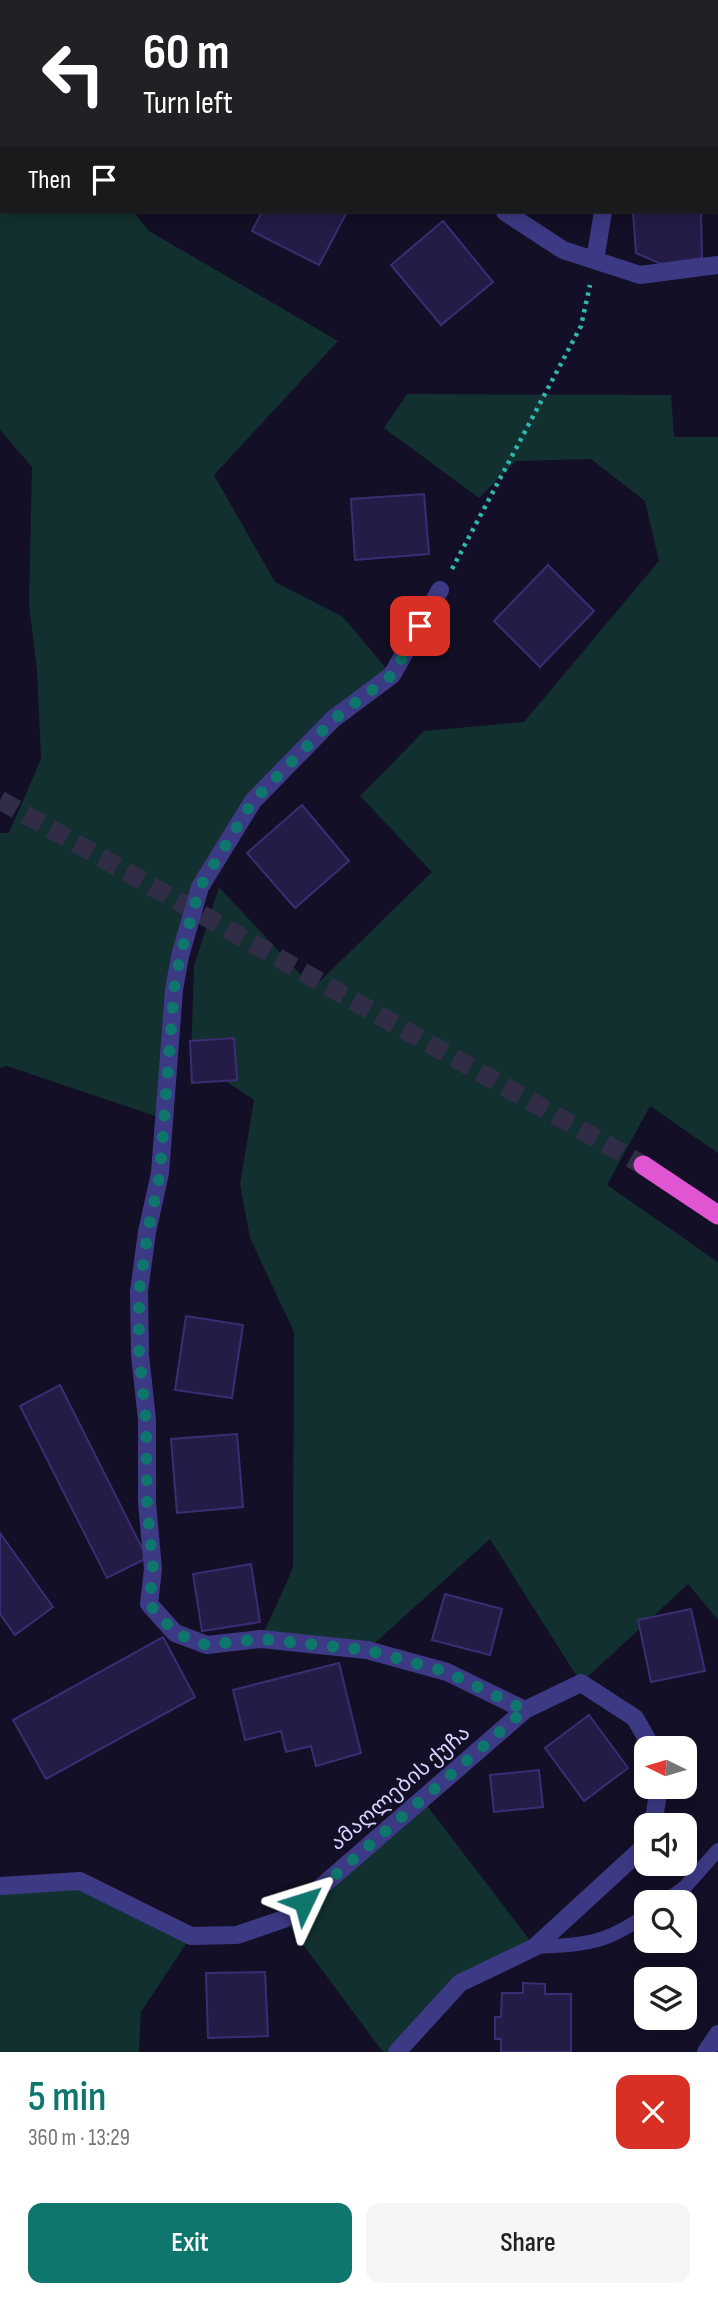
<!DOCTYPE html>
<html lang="en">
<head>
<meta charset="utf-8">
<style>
	:root { --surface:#fff; --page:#f6f6f6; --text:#222; --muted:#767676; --accent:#0f766e }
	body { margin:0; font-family:"Sofia Sans Condensed","Noto Sans Georgian",sans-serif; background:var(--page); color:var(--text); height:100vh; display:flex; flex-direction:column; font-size:26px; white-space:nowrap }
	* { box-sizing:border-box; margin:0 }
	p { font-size:23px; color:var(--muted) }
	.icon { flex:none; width:38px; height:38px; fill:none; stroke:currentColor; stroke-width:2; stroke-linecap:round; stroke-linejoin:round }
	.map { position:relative; height:2052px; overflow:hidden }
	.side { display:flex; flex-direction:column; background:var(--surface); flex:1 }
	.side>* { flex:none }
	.guide { position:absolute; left:0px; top:0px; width:719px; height:214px; box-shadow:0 4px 18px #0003; background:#202124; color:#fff; overflow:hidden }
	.needle { width:46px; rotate:275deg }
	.buttons { position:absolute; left:634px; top:1736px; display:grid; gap:14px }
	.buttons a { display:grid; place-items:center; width:63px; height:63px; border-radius:14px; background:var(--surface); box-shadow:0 4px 18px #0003; font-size:35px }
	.pin { position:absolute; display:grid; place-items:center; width:60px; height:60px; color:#fff; margin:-30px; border-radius:14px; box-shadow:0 4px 10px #0006 }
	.me { position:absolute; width:77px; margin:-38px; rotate:49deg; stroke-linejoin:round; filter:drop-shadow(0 0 5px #0008) }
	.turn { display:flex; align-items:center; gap:24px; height:147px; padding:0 28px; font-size:32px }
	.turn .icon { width:91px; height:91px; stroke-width:2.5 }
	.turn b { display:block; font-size:49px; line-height:60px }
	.then { display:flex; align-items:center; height:66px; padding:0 28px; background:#0003; gap:14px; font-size:26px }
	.round { display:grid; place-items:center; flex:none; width:74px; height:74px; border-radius:14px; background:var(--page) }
	.summary { display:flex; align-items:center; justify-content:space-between; height:119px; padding:0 28px }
	h1 { font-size:42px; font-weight:600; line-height:52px; color:var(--accent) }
	.primary-button { display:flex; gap:14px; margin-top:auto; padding:14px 28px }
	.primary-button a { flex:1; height:80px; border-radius:14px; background:var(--accent); color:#fff; font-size:28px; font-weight:600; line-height:80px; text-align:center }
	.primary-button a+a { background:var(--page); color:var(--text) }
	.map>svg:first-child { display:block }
	.green { fill:#12302f }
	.building { fill:#241b47; stroke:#3b2d73; stroke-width:2 }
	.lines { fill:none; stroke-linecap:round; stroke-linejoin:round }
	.trunk-tunnel { stroke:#312d47; stroke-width:19; stroke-dasharray:19 10; stroke-linecap:butt }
	.path { stroke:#2fb8b0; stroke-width:4.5; stroke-dasharray:3.5 5; stroke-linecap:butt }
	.service { stroke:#3d3a85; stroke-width:14 }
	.minor { stroke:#3d3a85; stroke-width:18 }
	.trunk { stroke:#e055d1; stroke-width:19 }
	.route { stroke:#0f766e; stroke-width:12; stroke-dasharray:0 21.6 }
	.labels { text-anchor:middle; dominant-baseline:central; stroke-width:5; stroke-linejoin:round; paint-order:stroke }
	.street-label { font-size:21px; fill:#d9d4ff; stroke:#130f26 }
</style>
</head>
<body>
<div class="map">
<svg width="718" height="2052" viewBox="0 0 718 2052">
	<rect width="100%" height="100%" fill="#130f26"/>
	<!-- green -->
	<path class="green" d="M0,0H92L2,2V212H134L149,231L338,341L214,475L275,582L343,617L392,675L253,801L200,887L180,956L164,1119L7,1066L0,1068V833H9L41,759L37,670L29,604L32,467L0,430Z
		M407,394L671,395L674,437H718V1153L650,1106L607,1185L718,1262V1620L688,1584L581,1683L490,1539L367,1650L261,1639L293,1568L294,1332L250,1238L240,1184L254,1100L191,1058L194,966L219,887L313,988L432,872L360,796L424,731L524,722L659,561L645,501L591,459L516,461L479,498L384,428Z
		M422,1799L535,1947L460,1983L397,2052H383L284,1919Z
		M80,1881L191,1936L141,2012L139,2052H0V1886Z"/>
	<!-- building -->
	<path class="building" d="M262,212H347L319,265L252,231Z
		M633,212H701L702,258L661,264L636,253Z
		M443,221L493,282L441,325L391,265Z
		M424,494L429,554L355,560L351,499Z
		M548,565L594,611L540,667L494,621Z
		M302,805L349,861L295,908L247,853Z
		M234,1038L237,1080L192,1083L190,1041Z
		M186,1316L243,1325L232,1398L175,1390Z
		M60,1385L147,1558L107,1578L20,1406Z
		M237,1434L243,1507L177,1513L171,1439Z
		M0,1533L53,1607L15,1635L0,1614Z
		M251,1564L260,1622L202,1631L193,1574Z
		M445,1594L502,1609L490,1655L432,1640Z
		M691,1609L705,1671L651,1682L638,1620Z
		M163,1637L195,1697L46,1779L13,1720Z
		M339,1663L361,1753L316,1766L311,1746L286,1752L281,1731L245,1740L233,1690Z
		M589,1715L628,1768L584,1801L545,1748Z
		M539,1770L543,1807L494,1812L490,1775Z
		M265,1972L268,2036L208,2038L206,1973Z
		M523,1983L545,1984V1994H571V2052H501V2039H495V2017H501L502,1993H523Z"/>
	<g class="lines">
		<!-- trunk-tunnel -->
		<path class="trunk-tunnel" d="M0,800L643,1165"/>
		<!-- path -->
		<path class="path" d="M452,569L581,326L590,285"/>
		<!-- service -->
		<path class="service" d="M180,0V2
			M0,50H2
			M664,1902L685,1887L718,1850
			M535,1947C586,1944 603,1945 646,1915"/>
		<!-- minor -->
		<path class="minor" d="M283,0L284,2
			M609,0L610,2
			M505,212L563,250L640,275L718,265
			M595,260L603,212
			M440,590L392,675L333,719L253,801L200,887L180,956L174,990L160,1173L147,1232L139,1291L140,1355L147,1420V1503L153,1569L149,1604L175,1633L207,1645L261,1639L367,1650L447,1672L525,1710
			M653,1825L659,1787
			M0,1886L80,1881L191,1936L237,1935L284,1919L525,1710L581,1683L635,1718L652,1748
			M397,2052L460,1983L535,1947L646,1845
			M706,2052L718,2034"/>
		<!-- trunk -->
		<path class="trunk" d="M643,1165L718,1215"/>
	</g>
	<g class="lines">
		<!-- route -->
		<path class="route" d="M304,1902L525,1710L447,1672L367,1650L261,1639L206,1645L175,1633L149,1604L153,1569L147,1503L146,1420L139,1354V1292L148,1231L160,1173L174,990L180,956L200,887L253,801L334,719L392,675L420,626"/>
	</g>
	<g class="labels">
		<!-- street labels -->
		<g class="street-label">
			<text transform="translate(400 1788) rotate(-41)">ამაღლების ქუჩა</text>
		</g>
	</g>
</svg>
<div class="buttons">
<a><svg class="needle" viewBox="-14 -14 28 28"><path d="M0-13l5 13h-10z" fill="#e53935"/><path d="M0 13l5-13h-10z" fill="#767676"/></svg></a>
<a><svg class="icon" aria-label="sound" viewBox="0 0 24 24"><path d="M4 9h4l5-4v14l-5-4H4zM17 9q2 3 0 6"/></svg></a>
<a><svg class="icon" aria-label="search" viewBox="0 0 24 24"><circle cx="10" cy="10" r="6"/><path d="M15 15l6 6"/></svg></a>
<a><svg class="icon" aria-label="layers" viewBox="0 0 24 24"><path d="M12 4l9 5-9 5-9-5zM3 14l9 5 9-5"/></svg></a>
</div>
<div class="pin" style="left:420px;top:626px;background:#d93025"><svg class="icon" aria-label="arrive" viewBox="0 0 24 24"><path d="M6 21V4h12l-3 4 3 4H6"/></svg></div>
<svg class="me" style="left:304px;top:1902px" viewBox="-20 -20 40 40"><path d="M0-17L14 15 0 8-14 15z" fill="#0f766e" stroke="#fff" stroke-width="4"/></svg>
<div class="guide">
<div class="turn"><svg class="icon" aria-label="left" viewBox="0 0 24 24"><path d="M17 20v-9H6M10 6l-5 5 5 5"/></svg><div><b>60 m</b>Turn left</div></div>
<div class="then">Then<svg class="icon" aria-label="arrive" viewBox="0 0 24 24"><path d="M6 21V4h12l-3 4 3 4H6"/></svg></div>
</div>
</div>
<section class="side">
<div class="summary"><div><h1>5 min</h1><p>360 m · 13:29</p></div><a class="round" style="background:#d93025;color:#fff"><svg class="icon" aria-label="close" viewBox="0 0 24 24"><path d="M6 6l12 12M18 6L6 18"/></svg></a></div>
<div class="primary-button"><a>Exit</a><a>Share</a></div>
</section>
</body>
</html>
